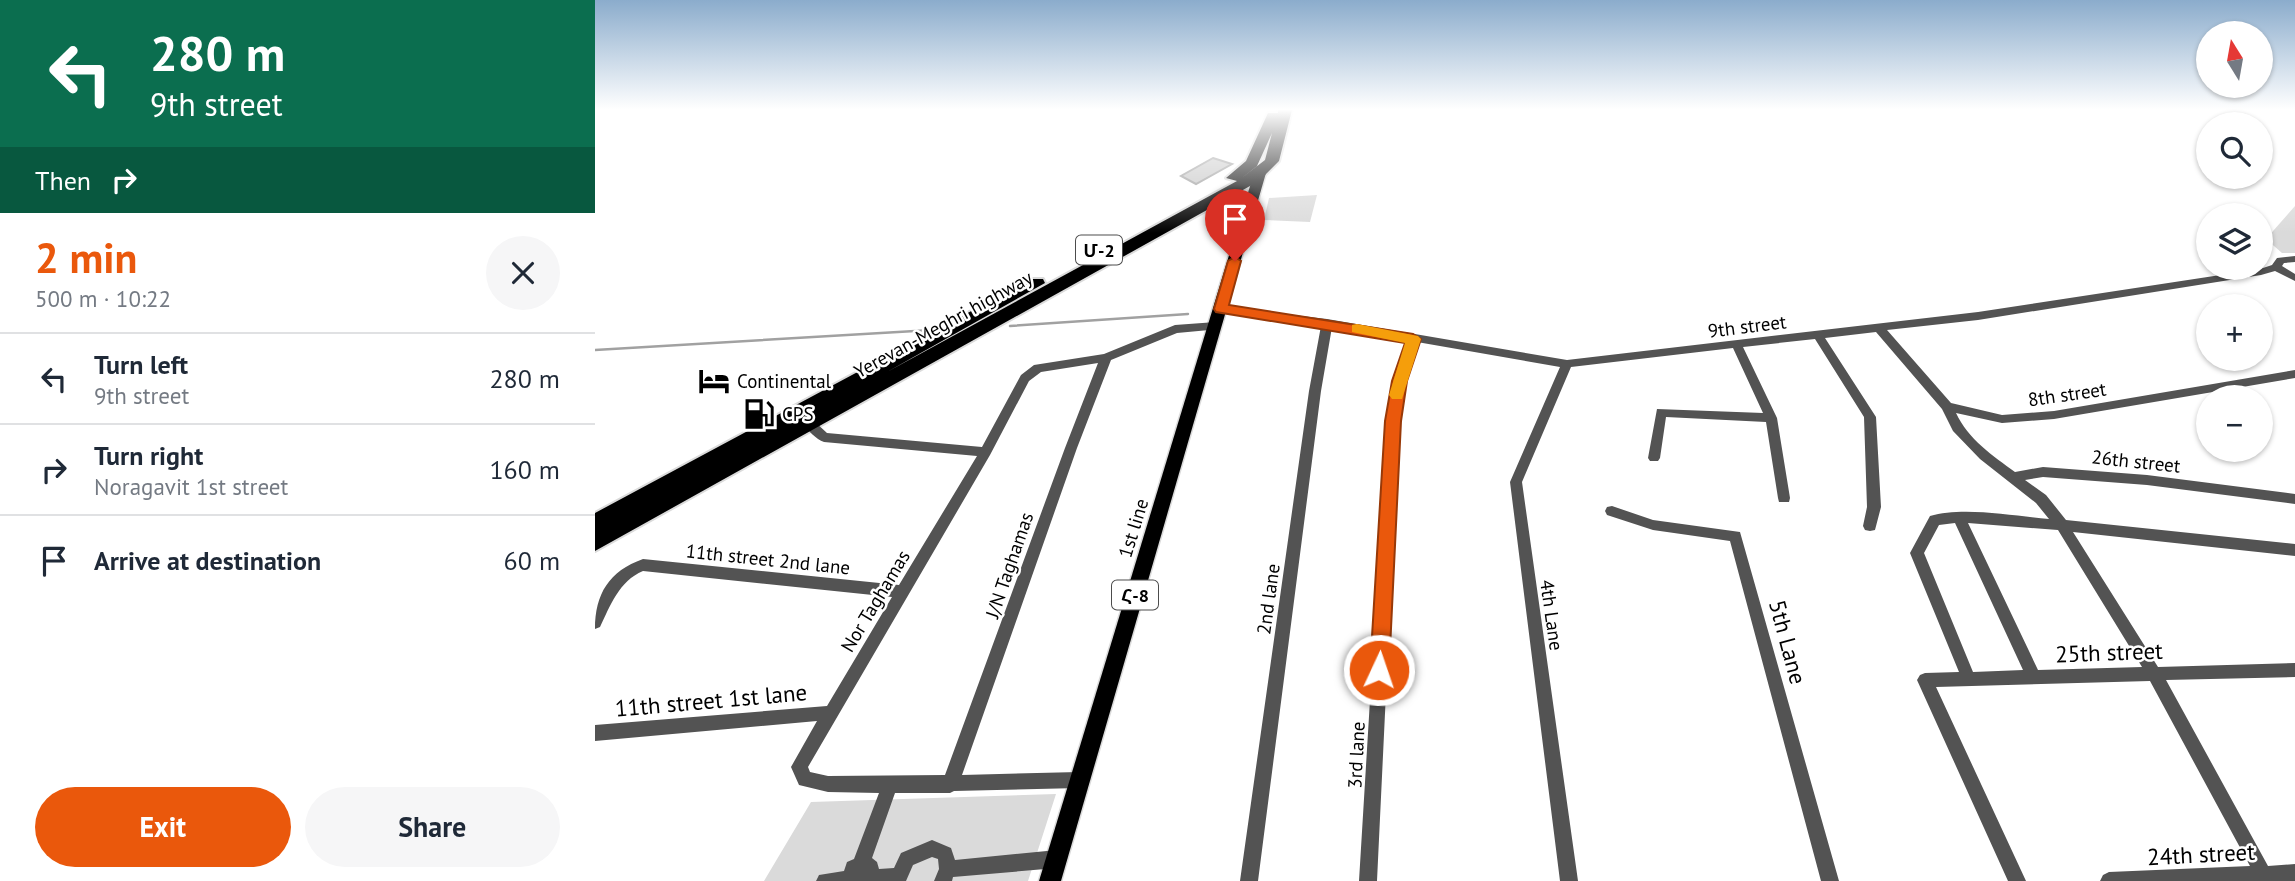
<!DOCTYPE html>
<html lang="en">
<head>
<meta charset="utf-8">
<style>
	:root { --surface:#fff; --page:#f6f6f7; --text:#1f2937; --muted:#747a83; --line:#e0e1e3; --accent:#ea580c }
	body { margin:0; font-family:"PT Sans","Noto Sans Armenian",sans-serif; background:var(--page); color:var(--text); height:100vh; display:flex; flex-direction:column; font-size:26px; white-space:nowrap }
	* { box-sizing:border-box; margin:0 }
	p { font-size:23px; color:var(--muted) }
	.icon { flex:none; width:38px; height:38px; fill:none; stroke:currentColor; stroke-width:2; stroke-linecap:round; stroke-linejoin:round }
	.map { position:relative; flex:1; overflow:hidden }
	.details { display:flex; flex-direction:column; background:var(--surface); width:595px }
	.details>* { flex:none }
	.top-card { background:#0b6e4f; color:#fff; overflow:hidden }
	.needle { width:46px; rotate:349deg }
	.buttons { position:absolute; left:1601px; top:21px; display:grid; gap:14px }
	.buttons a { display:grid; place-items:center; width:77px; height:77px; border-radius:50%; background:var(--surface); box-shadow:0 2px 5px #0004; font-size:35px }
	.pin { position:absolute; display:grid; place-items:center; width:60px; height:60px; color:#fff; margin:-72px -30px; border-radius:50% 50% 50% 0; rotate:-45deg; box-shadow:0 0 7px #0007 }
	.pin .icon { rotate:45deg }
	.me { position:absolute; width:77px; margin:-38px; rotate:3deg; stroke-linejoin:round; filter:drop-shadow(0 0 5px #0008) }
	.turn { display:flex; align-items:center; gap:24px; height:147px; padding:0 35px; font-size:32px }
	.turn .icon { width:91px; height:91px; stroke-width:2.5 }
	.turn b { display:block; font-size:49px; line-height:60px }
	.then { display:flex; align-items:center; height:66px; padding:0 35px; background:#0003; gap:14px; font-size:26px }
	.round { display:grid; place-items:center; flex:none; width:74px; height:74px; border-radius:37px; background:var(--page) }
	.overview { display:flex; align-items:center; justify-content:space-between; height:119px; padding:0 35px }
	h1 { font-size:42px; font-weight:600; line-height:52px; color:var(--accent) }
	.button { display:flex; gap:14px; margin-top:auto; padding:14px 35px }
	.button a { flex:1; height:80px; border-radius:42px; background:var(--accent); color:#fff; font-size:28px; font-weight:600; line-height:80px; text-align:center }
	.button a+a { background:var(--page); color:var(--text) }
	ul { padding:0; list-style:none }
	li { display:flex; align-items:center; gap:21px; height:91px; padding:0 35px; border-top:2px solid var(--line) }
	li div { flex:1 }
	li b { display:block; font-size:26px }
	li em { font-style:normal }
	main { display:flex; flex:1; min-height:0 }
	.map>svg:first-child { display:block }
	.green { fill:#dadada }
	.lines { fill:none; stroke-linecap:round; stroke-linejoin:round }
	.stream { stroke:#a1a1a1; stroke-width:2.5 }
	.building { fill:#c3c3c3; stroke:#979797; stroke-width:2 }
	.major-casing { stroke:#dbdbdb; stroke-width:3 }
	.highway-casing { stroke:#dbdbdb; stroke-width:4 }
	.minor { fill:#535353; fill-rule:evenodd }
	.major { fill:#000; fill-rule:evenodd }
	.highway { fill:#000; fill-rule:evenodd }
	.route { fill:#ea580c; stroke:#983908; stroke-width:2 }
	.slow { fill:#f59e0b }
	.labels { text-anchor:middle; dominant-baseline:central; stroke-width:5; stroke-linejoin:round; paint-order:stroke }
	.shield { fill:#fff; stroke:#4c4c4c; stroke-width:2 }
	.shield-label { font-size:18px; font-weight:bold; fill:#000 }
	.street-label { font-size:19px; fill:#000; stroke:#fff }
	.poi-label { font-size:19px; fill:#000; stroke:#fff; text-anchor:start }
	.near-street-label { font-size:23px; fill:#000; stroke:#fff }
</style>
</head>
<body>
<main>
<section class="details">
<div class="top-card">
<div class="turn"><svg class="icon" aria-label="left" viewBox="0 0 24 24"><path d="M17 20v-9H6M10 6l-5 5 5 5"/></svg><div><b>280 m</b>9th street</div></div>
<div class="then">Then<svg class="icon" aria-label="right" viewBox="0 0 24 24"><path d="M7 20v-9h11M14 6l5 5-5 5"/></svg></div>
</div>
<div class="overview"><div><h1>2 min</h1><p>500 m · 10:22</p></div><a class="round"><svg class="icon" aria-label="close" viewBox="0 0 24 24"><path d="M6 6l12 12M18 6L6 18"/></svg></a></div>
<ul>
<li><svg class="icon" aria-label="left" viewBox="0 0 24 24"><path d="M17 20v-9H6M10 6l-5 5 5 5"/></svg><div><b>Turn left</b><p>9th street</p></div><em>280 m</em></li>
<li><svg class="icon" aria-label="right" viewBox="0 0 24 24"><path d="M7 20v-9h11M14 6l5 5-5 5"/></svg><div><b>Turn right</b><p>Noragavit 1st street</p></div><em>160 m</em></li>
<li><svg class="icon" aria-label="arrive" viewBox="0 0 24 24"><path d="M6 21V4h12l-3 4 3 4H6"/></svg><div><b>Arrive at destination</b></div><em>60 m</em></li>
</ul>
<div class="button"><a>Exit</a><a>Share</a></div>
</section>
<div class="map">
<svg width="1700" height="881" viewBox="0 0 1700 881">
	<rect width="100%" height="100%" fill="#fff"/>
	<!-- green -->
	<path class="green" d="M722,195L715,222L669,220L674,198Z
		M1700,206V253H1687L1671,239Z
		M461,794L433,881H169L216,802Z"/>
	<g class="lines">
		<!-- stream -->
		<path class="stream" d="M415,326L593,314
			M0,350L337,330"/>
	</g>
	<!-- building -->
	<path class="building" d="M618,158L637,164L601,184L586,176Z"/>
	<g class="lines">
		<defs>
			<path id="major" d="M665,169L671,173L466,881H444L659,173Z"/>
			<path id="highway" d="M683,110H697L684,161L664,181L0,551V513L436,279H448L450,283L292,372L642,181L631,178L651,161L673,113H683ZM677,133L670,160L644,180L662,166Z"/>
		</defs>
		<!-- major casing -->
		<use href="#major" class="major-casing"/>
		<!-- highway casing -->
		<use href="#highway" class="highway-casing"/>
		<!-- minor -->
		<path class="minor" d="M1700,256V262L1689,263L1687,266L1700,274V281L1680,271L1666,275L1383,320L1292,330L1356,403L1407,415L1459,411L1700,370V378L1459,419L1407,423L1361,413C1373,439 1398,456 1420,472L1448,467L1552,475L1700,494V504L1552,485L1448,477L1430,480L1451,495L1471,520L1700,544V556L1478,532L1563,667L1700,663V677L1571,680L1673,866L1700,864V881H1505L1508,875L1514,872L1655,866L1555,681L1341,687L1431,881H1413L1322,680L1325,675L1330,673L1364,672L1315,553L1335,516C1368,506 1420,516 1454,519L1441,503L1385,459L1358,431L1347,409L1281,332L1230,338L1281,417L1286,507L1280,530L1275,531L1270,530L1268,526L1272,507L1269,417L1220,339L1148,347L1182,418L1195,498L1194,502H1184L1183,498L1171,422L1071,417L1065,458L1063,461H1055L1053,458L1062,409L1168,413L1138,348L976,367L927,482L983,881H965L915,482L965,367L822,342L810,381L804,420L782,881H764L792,420L798,381L812,340L737,327L726,391L663,881H645L714,391L726,326L626,313L622,312L621,309L622,306L732,319L972,360L1383,312L1665,269L1677,265L1682,258ZM1360,523L1428,670L1378,672L1329,553L1344,525ZM1373,523L1463,530L1547,667L1443,670Z
			M621,322L625,323L626,326L625,329L582,333L516,360L482,448L367,775L484,772L490,774L492,780L490,786L484,788L359,791L355,793H300L277,858L282,862L284,869L299,868L306,853L337,840L356,848L360,860L462,850L468,853L471,859L468,865L462,868L358,877L357,881H339L344,869L343,859L337,857L318,865L311,881H221L224,875L249,871L252,862L259,859L284,793L233,792L204,785L196,767L222,721L0,741V725L232,706L297,597L48,571C24,581 15,606 5,627L0,629C0,594 14,571 48,559L304,585L382,456L229,442C221,439 213,431 209,424L211,421H219L232,433L387,447L426,375L439,365L509,354L580,325ZM503,363L470,448L350,775L233,776L215,772L213,767L395,455L434,381L446,372Z
			M1017,506L1058,520L1145,532L1244,881H1226L1135,541L1058,530L1012,515L1010,511L1012,507Z"/>
		<!-- major -->
		<use href="#major" class="major"/>
		<!-- highway -->
		<use href="#highway" class="highway"/>
	</g>
	<!-- sky -->
	<linearGradient id="sky" x2="0" y2="1"><stop stop-color="#8baccc"/><stop offset="0.47" stop-color="#fff"/><stop offset="1" stop-color="#fff" stop-opacity="0"/></linearGradient>
	<rect width="1700" height="233" fill="url(#sky)"/>
	<!-- route -->
	<path class="route" d="M640,257L646,261L634,305L818,334L826,339L812,381L806,421L794,670L791,676L784,679L778,676L775,670L790,421L797,381L810,343L621,312L619,309L633,261Z"/>
	<!-- slow -->
	<path class="slow" d="M762,324L823,336L826,339L807,399H797L794,395L810,343L757,332V325Z"/>
	<!-- icons -->
	<defs>
		<symbol id="hotel-bare" viewBox="-9 -9 18 18"><path d="M-6-4.5h1.5V1H6V5H4.5V3h-9V5H-6ZM-4 0a1.8 1.8 0 1 1 3.6 0ZM.5 0V-2.5h3Q6-2.5 6 0Z" fill="#000" stroke="#fff" stroke-width="2.5" paint-order="stroke"/></symbol>
		<symbol id="fuel-bare" viewBox="-9 -9 18 18"><path d="M-5.5-6h7V0h2V4h1.3V-2.5L3-4.5l.8-.8L6-3V5H2.5V1h-1V6h-7ZM-4.2-4.7v3.2H.2V-4.7Z" fill="#000" stroke="#fff" stroke-width="2.5" paint-order="stroke"/></symbol>
	</defs>
	<g fill-rule="evenodd">
		<use href="#hotel-bare" x="97" y="359" width="44" height="44"/>
		<use href="#fuel-bare" x="142" y="392" width="44" height="44"/>
	</g>
	<g class="labels">
		<!-- shield labels -->
		<g class="shield">
			<rect x="481" y="235.5" width="46" height="29" rx="5"/>
			<rect x="517" y="580.5" width="46" height="29" rx="5"/>
		</g>
		<g class="shield-label">
			<text x="504" y="250">Մ-2</text>
			<text x="540" y="595">Հ-8</text>
		</g>
		<!-- street labels -->
		<g class="street-label">
			<text transform="translate(348 324) rotate(-29)">Yerevan-Meghri highway</text>
			<text transform="translate(1152 326) rotate(-7)">9th street</text>
			<text transform="translate(1472 394) rotate(-8)">8th street</text>
			<text transform="translate(1541 461) rotate(6)">26th street</text>
			<text transform="translate(538 528) rotate(-73)">1st line</text>
			<text transform="translate(173 559) rotate(6)">11th street 2nd lane</text>
			<text transform="translate(414 565) rotate(-71)">J/N Taghamas</text>
			<text transform="translate(673 599) rotate(-82)">2nd lane</text>
			<text transform="translate(280 601) rotate(-59)">Nor Taghamas</text>
			<text transform="translate(957 615) rotate(82)">4th Lane</text>
			<text transform="translate(761 755) rotate(-87)">3rd lane</text>
		</g>
		<!-- poi labels -->
		<g class="poi-label">
			<text x="142" y="381">Continental</text>
			<text x="187" y="414">CPS</text>
		</g>
		<!-- near-street labels -->
		<g class="near-street-label">
			<text transform="translate(1193 642) rotate(75)">5th Lane</text>
			<text transform="translate(1514 652) rotate(-2)">25th street</text>
			<text transform="translate(116 700) rotate(-5)">11th street 1st lane</text>
			<text transform="translate(1606 854) rotate(-3)">24th street</text>
		</g>
	</g>
</svg>
<div class="buttons">
<a><svg class="needle" viewBox="-14 -14 28 28"><path d="M0-13l5 13h-10z" fill="#e53935"/><path d="M0 13l5-13h-10z" fill="#747a83"/></svg></a>
<a><svg class="icon" aria-label="search" viewBox="0 0 24 24"><circle cx="10" cy="10" r="6"/><path d="M15 15l6 6"/></svg></a>
<a><svg class="icon" aria-label="layers" viewBox="0 0 24 24"><path d="M12 4l9 5-9 5-9-5zM3 14l9 5 9-5"/></svg></a>
<a>+</a>
<a>−</a>
</div>
<div class="pin" style="left:640px;top:261px;background:#d93025"><svg class="icon" aria-label="arrive" viewBox="0 0 24 24"><path d="M6 21V4h12l-3 4 3 4H6"/></svg></div>
<svg class="me" style="left:784px;top:670px" viewBox="-20 -20 40 40"><circle r="17" fill="#ea580c" stroke="#fff" stroke-width="3"/><path d="M0-11L8 9 0 5-8 9z" fill="#fff"/></svg>
</div>
</main>
</body>
</html>
